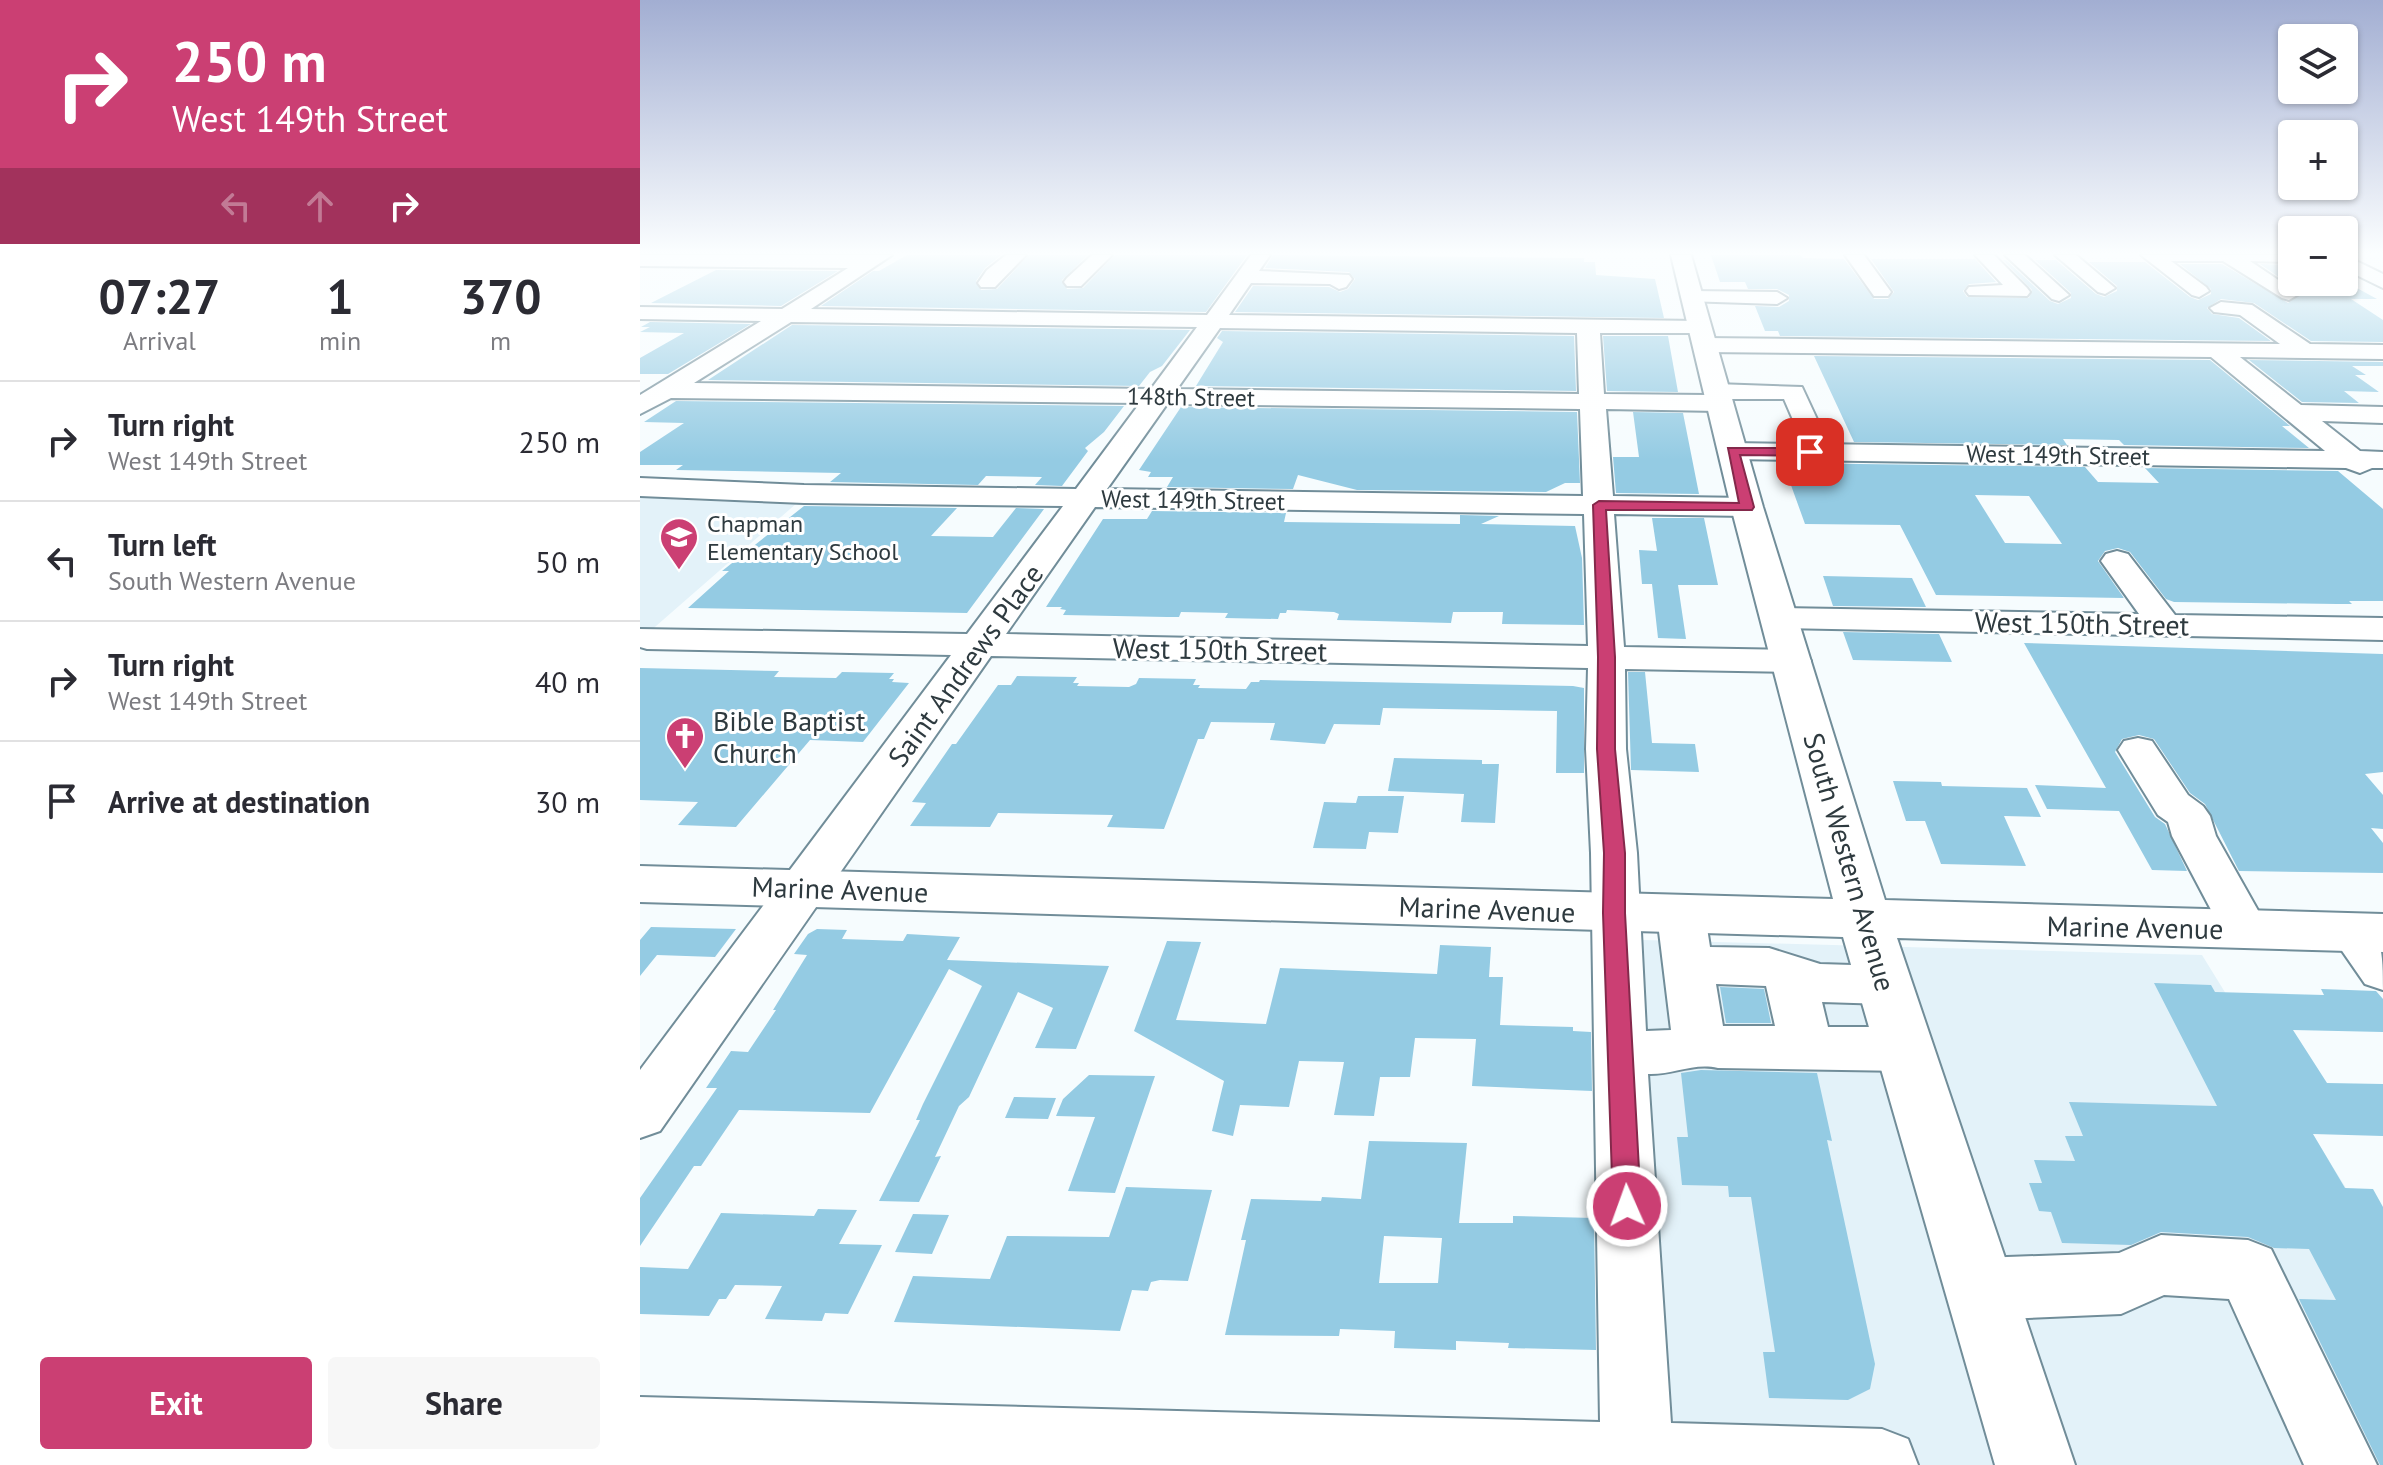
<!DOCTYPE html>
<html lang="en">
<head>
<meta charset="utf-8">
<style>
	:root { --surface:#fff; --page:#f7f7f7; --text:#2b2b33; --muted:#7c7c81; --line:#e1e1e2; --accent:#cb3f73 }
	body { margin:0; font-family:"PT Sans",sans-serif; background:var(--page); color:var(--text); height:100vh; display:flex; flex-direction:column; font-size:30px; white-space:nowrap }
	* { box-sizing:border-box; margin:0 }
	p { font-size:26px; color:var(--muted) }
	.icon { flex:none; width:44px; height:44px; fill:none; stroke:currentColor; stroke-width:2; stroke-linecap:round; stroke-linejoin:round }
	.map { position:relative; flex:1; overflow:hidden }
	.drawer { display:flex; flex-direction:column; background:var(--surface); width:640px }
	.drawer>* { flex:none }
	.guide { background:#cb3f73; color:#fff; overflow:hidden }
	.controls { position:absolute; left:1638px; top:24px; display:grid; gap:16px }
	.controls a { display:grid; place-items:center; width:80px; height:80px; border-radius:8px; background:var(--surface); box-shadow:0 2px 6px #0004; font-size:40px }
	.pin { position:absolute; display:grid; place-items:center; width:68px; height:68px; color:#fff; margin:-34px; border-radius:16px; box-shadow:0 4px 12px #0006 }
	.me { position:absolute; width:88px; margin:-44px; rotate:358deg; stroke-linejoin:round; filter:drop-shadow(0 0 6px #0008) }
	.turn { display:flex; align-items:center; gap:28px; height:168px; padding:0 40px; font-size:36px }
	.turn .icon { width:104px; height:104px; stroke-width:2.5 }
	.turn b { display:block; font-size:56px; line-height:68px }
	.lanes { display:flex; align-items:center; height:76px; padding:0 40px; background:#0003; justify-content:center; gap:40px; direction:ltr }
	.lanes .off { opacity:.35 }
	.eta { display:flex; justify-content:space-evenly; align-items:center; height:136px; text-align:center }
	.eta b { font-size:48px; font-weight:800; line-height:56px }
	.cta { display:flex; gap:16px; margin-top:auto; padding:16px 40px }
	.cta a { flex:1; height:92px; border-radius:8px; background:var(--accent); color:#fff; font-size:32px; font-weight:800; line-height:92px; text-align:center }
	.cta a+a { background:var(--page); color:var(--text) }
	ul { padding:0; list-style:none }
	li { display:flex; align-items:center; gap:24px; height:120px; padding:0 40px; border-top:2px solid var(--line) }
	li div { flex:1 }
	li b { display:block; font-size:30px }
	li em { font-style:normal }
	main { display:flex; flex:1; min-height:0 }
	.map>svg:first-child { display:block }
	.built { fill:#e3f2f9 }
	.building { fill:#94cbe3; fill-rule:evenodd }
	.lines { fill:none; stroke-linecap:round; stroke-linejoin:round }
	.minor-casing { stroke:#718d99; stroke-width:4 }
	.major-casing { stroke:#718d99; stroke-width:4 }
	.minor { fill:#fff; fill-rule:evenodd }
	.major { fill:#fff; fill-rule:evenodd }
	.route { fill:#cb3f73; stroke:#84294b; stroke-width:2 }
	.labels { text-anchor:middle; dominant-baseline:central; stroke-width:6; stroke-linejoin:round; paint-order:stroke }
	.far-street-label { font-size:24px; fill:#2e3a3f; stroke:#fff }
	.far-poi-label { font-size:24px; fill:#2e3a3f; stroke:#fff; text-anchor:start }
	.street-label { font-size:28px; fill:#2e3a3f; stroke:#fff }
	.poi-label { font-size:28px; fill:#2e3a3f; stroke:#fff; text-anchor:start }
</style>
</head>
<body>
<main>
<section class="drawer">
<div class="guide">
<div class="turn"><svg class="icon" aria-label="right" viewBox="0 0 24 24"><path d="M7 20v-9h11M14 6l5 5-5 5"/></svg><div><b>250 m</b>West 149th Street</div></div>
<div class="lanes"><svg class="icon off" aria-label="left" viewBox="0 0 24 24"><path d="M17 20v-9H6M10 6l-5 5 5 5"/></svg><svg class="icon off" aria-label="ahead" viewBox="0 0 24 24"><path d="M12 20V5M6 11l6-6 6 6"/></svg><svg class="icon" aria-label="right" viewBox="0 0 24 24"><path d="M7 20v-9h11M14 6l5 5-5 5"/></svg></div>
</div>
<div class="eta">
<div><b>07:27</b><p>Arrival</p></div>
<div><b>1</b><p>min</p></div>
<div><b>370</b><p>m</p></div>
</div>
<ul>
<li><svg class="icon" aria-label="right" viewBox="0 0 24 24"><path d="M7 20v-9h11M14 6l5 5-5 5"/></svg><div><b>Turn right</b><p>West 149th Street</p></div><em>250 m</em></li>
<li><svg class="icon" aria-label="left" viewBox="0 0 24 24"><path d="M17 20v-9H6M10 6l-5 5 5 5"/></svg><div><b>Turn left</b><p>South Western Avenue</p></div><em>50 m</em></li>
<li><svg class="icon" aria-label="right" viewBox="0 0 24 24"><path d="M7 20v-9h11M14 6l5 5-5 5"/></svg><div><b>Turn right</b><p>West 149th Street</p></div><em>40 m</em></li>
<li><svg class="icon" aria-label="arrive" viewBox="0 0 24 24"><path d="M6 21V4h12l-3 4 3 4H6"/></svg><div><b>Arrive at destination</b></div><em>30 m</em></li>
</ul>
<div class="cta"><a>Exit</a><a>Share</a></div>
</section>
<div class="map">
<svg width="1743" height="1465" viewBox="0 0 1743 1465">
	<rect width="100%" height="100%" fill="#f6fcfe"/>
	<!-- built -->
	<path class="built" d="M0,497L62,501L157,503L0,640Z
		M1003,940L1562,955L1743,1248V1465H1028Z"/>
	<!-- building -->
	<path class="building" d="M267,255H361L345,268L336,281L341,290L357,289L389,255H448L422,280L427,289L443,288L475,255H607L566,312L181,306L233,271H239Z
		M633,255L944,258V262H955L956,275L1015,279L1024,318L595,312L613,286L689,287L700,292L708,289L715,279L709,272L625,268Z
		M1071,255H1161L1163,258L1204,259L1234,299H1248L1254,292L1231,259H1335L1356,282L1329,284L1323,291L1327,297L1389,298L1392,290L1363,260H1366L1410,301L1418,304L1431,298V293L1395,260H1416L1456,294L1464,297L1477,291V286L1449,262H1505L1550,297L1558,300L1571,294V289L1540,264H1582L1648,303L1662,293L1620,264L1652,265V282L1704,281L1737,299H1711L1743,320V342L1671,341L1614,303L1581,299L1567,308L1572,314L1599,318L1631,341L1140,336L1138,331H1125L1115,306L1139,307L1149,301V295L1137,289H1108L1105,282H1080Z
		M76,270L198,271L141,306L11,303Z
		M10,322L111,324L28,374H0V358L44,333L0,332L10,327H1Z
		M152,325L550,330L522,366L510,372L499,386L68,380Z
		M582,331L934,336L936,391L556,386L583,342L577,338Z
		M963,336H1028L1038,392L967,391Z
		M1174,356L1570,360L1650,426H1642L1669,448L1484,445L1479,440L1423,439L1427,445L1214,442Z
		M1609,360L1743,362V366H1712L1726,375H1715L1739,392L1704,391L1719,403L1662,402Z
		M36,401L484,406L464,432L445,448L448,451L422,486L395,485L402,477L346,476L338,485L190,482L201,473L36,470L43,465H0V452L44,423L4,422Z
		M541,407L937,412L940,483H925L906,492L717,490L658,475L653,489L527,487L533,477H508L511,472L499,470Z
		M993,412L1043,413L1059,494L976,493L973,457H999Z
		M1143,463L1445,467L1458,482L1519,483L1505,468L1698,471L1743,509V601H1709L1712,604H1697L1534,602L1526,599L1490,552L1478,548L1465,551L1458,561L1484,598L1296,595L1260,525L1165,524ZM1335,495L1389,496L1422,544L1365,543Z
		M164,506L317,508L291,536L353,537L376,508L404,509L327,613L48,608L89,571H82Z
		M512,511L646,513L644,522L820,524V515L859,516L841,524L935,526L942,558L944,625L862,624L863,612H813L811,623L697,620L699,614L694,612L647,610L646,613H640L638,619L585,618L588,613L541,612L539,617H527L423,615L426,610L420,609L422,607H406L463,519H507Z
		M1012,518H1064L1078,585H1038L1046,639L1018,638L1012,584H1002L999,550L1017,551Z
		M1183,576L1272,578L1286,607L1193,606Z
		M1203,632L1299,634L1312,662L1213,660Z
		M1384,643L1743,654V772L1725,774L1743,795V829L1731,828L1743,843V873L1599,871L1565,804L1550,793L1514,739L1499,735L1482,739L1475,752L1515,817L1525,824L1547,871L1512,870L1479,811L1407,809L1395,785L1466,788Z
		M0,668L139,671L134,677L196,678L202,672L254,673L249,679H254L252,682L269,683L223,742L170,740L96,827L38,825L58,802L0,800Z
		M988,672H1005L1012,743L1055,744L1059,772L991,770Z
		M377,676L437,677L433,683H439L437,686L489,687L496,684L499,678L556,679L553,685H560L558,688L606,689L611,682H619L620,680L933,686L944,688V773H916L917,711L743,708L740,725L694,724L685,744L630,740L635,723L571,722L564,739H558L524,829L467,827L473,815L358,813L350,827L270,826L286,803L272,802L312,744H316L358,685H371Z
		M754,758L842,760V764H859L855,823L821,822L824,794L748,791Z
		M1253,781L1301,782L1302,786L1387,788L1401,817L1364,816L1386,866L1301,864L1285,821H1266Z
		M718,796H764L758,833L729,832L726,849L673,848L684,802L716,803Z
		M11,927L96,929L75,957L17,955L0,976V940Z
		M177,929L207,930L202,939L263,941L267,934L320,937L307,960L469,966L436,1049L395,1048L413,1008L378,992L329,1097L319,1106L295,1157L301,1156L279,1202L239,1201L280,1120H276L283,1104L342,986L309,969L230,1113L99,1110L61,1166H54L0,1246V1198L77,1088H66L91,1051L108,1052L136,1010H133L167,955L154,954L168,934Z
		M527,941L561,942L536,1020L626,1024L640,968L797,974L800,945L851,947L849,977H863L860,1025L933,1027V1031L951,1032L952,1091L832,1086L836,1039L775,1038L770,1077H740L734,1116L694,1115L704,1062L659,1061L649,1107L600,1105L593,1136L572,1131L584,1081L494,1031Z
		M1514,983L1571,985L1575,992L1684,995L1681,989L1736,991L1743,999V1032L1653,1030L1687,1083L1743,1084V1136L1673,1134L1705,1188L1733,1189L1743,1207V1465H1740L1659,1299L1696,1300L1669,1249L1634,1248L1608,1237L1521,1232L1491,1245L1422,1243L1411,1212L1399,1211L1389,1183H1402L1394,1160L1435,1161L1425,1136H1443L1429,1102L1577,1106Z
		M1080,987L1124,989L1131,1023H1086Z
		M1061,1070L1177,1073L1192,1141L1187,1140L1235,1364L1230,1389L1208,1400L1129,1398L1123,1352H1135L1111,1197H1089L1088,1186L1042,1185L1037,1137H1048L1041,1073Z
		M449,1075L515,1076L475,1193L428,1191L455,1117L416,1116L423,1099Z
		M374,1097L416,1098L408,1119L365,1118Z
		M729,1141L827,1143L819,1223H873V1216L954,1218L956,1350L868,1348L869,1343L816,1341V1350L754,1348L755,1331L700,1329L699,1336L585,1335L606,1240H601L611,1199L681,1201L682,1197L721,1199ZM744,1236L802,1238L798,1283H739Z
		M486,1187L572,1190L548,1281L520,1280L511,1282L508,1291L492,1290L480,1331L254,1322L273,1276L350,1279L367,1236L469,1237Z
		M178,1209L217,1210L199,1244L242,1245L208,1314L185,1313L182,1321L125,1319L142,1286L95,1285L86,1299H79L69,1316L0,1314V1267L48,1269L81,1213L174,1216Z
		M273,1214L309,1215L292,1254L255,1252Z"/>
	<g class="lines">
		<defs>
			<path id="minor" d="M0,255H252L171,309L567,315L611,255H630L619,271L709,275L712,279L706,287L699,289L690,284L611,283L589,315L1060,321L1068,323L1071,328L1068,333H960L964,394L1067,395L1064,391L1067,386L1076,384L1162,387L1182,430L1178,436H1160L1144,399H1088L1091,403L1087,408L1078,411L966,409L973,496L1107,498L1118,501L1122,507L1118,513L1107,516L974,514L984,647L1153,650L1166,653L1171,661L1166,669L1153,672L985,669L986,749L997,853L1006,1031L1031,1030L1017,915L1024,903L1041,898L1058,903L1065,915L1070,947L1129,948L1180,964L1245,966L1263,971L1271,985L1263,999L1245,1004L1182,1002L1188,1027H1265L1284,1034L1292,1049L1284,1064L1265,1071L1078,1068C1054,1062 1033,1075 1008,1074L1031,1423L1242,1429L1268,1439L1278,1465H0V1397L960,1422L951,853L946,749L948,668L351,656L20,1131L0,1138V1070L311,655L7,649L0,647V629L327,634L423,506L164,503L0,496V478L164,485L436,489L500,403L31,398L0,414V395L121,321L0,319V307L142,309L208,268L0,266ZM151,322L557,327L511,389L54,383ZM580,328L937,333L939,394L537,389ZM527,404L940,409L943,496L467,489ZM455,507L944,514L948,646L366,634ZM1076,984L1126,986L1135,1026H1083Z
				M366,255H386L355,287H341L338,283L347,270Z
				M452,255H472L441,286H427L424,282L427,278Z
				M1205,255H1224L1251,292L1248,296H1234Z
				M1335,255H1354L1387,288L1390,292L1387,296L1329,295L1326,291L1329,287L1363,285Z
				M1365,255H1385L1429,295L1419,301L1412,299Z
				M1415,255H1436L1475,288L1465,294L1458,292Z
				M1501,255H1652V262L1610,261L1659,294L1649,300L1642,298L1583,261H1531L1566,287L1569,291L1559,297L1552,295Z
				M1704,255L1743,274V288L1704,269Z
				M1052,291L1137,292L1147,298L1137,304L1045,301L1042,297Z
				M1581,302L1612,305L1670,344L1743,345V359L1600,357L1661,405L1743,407V423L1682,421L1720,451L1743,452V468H1732L1720,473L1706,468L1092,459L1082,457L1078,451L1082,445L1092,443L1685,451L1571,357L1064,352L1056,350L1053,345L1056,340L1064,338L1640,344L1600,315L1574,312L1570,308Z
				M1477,551L1488,554L1535,615L1743,618V640L1141,628L1129,625L1124,618L1129,611L1141,608L1499,614L1461,561L1466,554Z
				M1498,738L1512,741L1548,795L1563,806L1570,816L1576,836L1629,930L1622,942L1605,947L1588,942L1532,836L1528,822L1518,815L1478,750L1484,741Z
				M1713,914C1743,926 1743,955 1743,990L1725,984L1689,932L1696,920Z
				M1521,1235L1608,1240L1631,1249L1737,1465H1664L1589,1299L1524,1295L1481,1314L1340,1320L1317,1311L1308,1289L1317,1267L1340,1258L1479,1253Z"/>
			<path id="major" d="M1031,255H1051L1123,507L1245,900L1743,914V952L1257,938L1435,1465H1355L1203,937L0,902V866L1193,899L1091,507Z"/>
		</defs>
		<!-- minor casing -->
		<use href="#minor" class="minor-casing"/>
		<!-- major casing -->
		<use href="#major" class="major-casing"/>
		<!-- minor -->
		<use href="#minor" class="minor"/>
		<!-- major -->
		<use href="#major" class="major"/>
	</g>
	<!-- sky -->
	<linearGradient id="sky" x2="0" y2="1"><stop stop-color="#a2aed2"/><stop offset="0.55" stop-color="#fbfeff"/><stop offset="1" stop-color="#fbfeff" stop-opacity="0"/></linearGradient>
	<rect width="1743" height="460" fill="url(#sky)"/>
	<!-- route -->
	<path class="route" d="M1088,448H1170L1176,452L1170,456L1100,455L1114,507L1112,510H966L975,657V749L985,853V913L1001,1206L997,1215L987,1218L977,1215L973,1206L963,913L964,853L957,749L958,657L953,505L959,501L1099,503Z"/>
	<!-- icons -->
	<defs>
		<symbol id="school-pin" viewBox="-11 -11 22 30"><path d="M0 17L-7.5 6A9.5 9.5 0 1 1 7.5 6Z" fill="#cb3f73" stroke="#fff"/><path d="M0-5L7-2L0 1L-7-2ZM-4 1L0 2.5L4 1V4Q0 6-4 4Z" fill="#fff"/></symbol>
		<symbol id="church-pin" viewBox="-11 -11 22 30"><path d="M0 17L-7.5 6A9.5 9.5 0 1 1 7.5 6Z" fill="#cb3f73" stroke="#fff"/><path d="M-1.2-6h2.4v3.5h3.3v2.4h-3.3V6h-2.4V-.1h-3.3v-2.4h3.3Z" fill="#fff"/></symbol>
	</defs>
	<g fill-rule="evenodd">
		<use href="#school-pin" x="17" y="515" width="44" height="60"/>
		<use href="#church-pin" x="23" y="714" width="44" height="60"/>
	</g>
	<g class="labels">
		<!-- far-street labels -->
		<g class="far-street-label">
			<text transform="translate(551 397) rotate(1)">148th Street</text>
			<text transform="translate(1418 455) rotate(1)">West 149th Street</text>
			<text transform="translate(553 500) rotate(1)">West 149th Street</text>
		</g>
		<!-- far-poi labels -->
		<g class="far-poi-label">
			<text x="67" y="523">Chapman<tspan x="67" dy="28">Elementary School</tspan></text>
		</g>
		<!-- street labels -->
		<g class="street-label">
			<text transform="translate(1442 623) rotate(1)">West 150th Street</text>
			<text transform="translate(580 649) rotate(1)">West 150th Street</text>
			<text transform="translate(325 665) rotate(-54)">Saint Andrews Place</text>
			<text transform="translate(1210 862) rotate(74)">South Western Avenue</text>
			<text transform="translate(200 889) rotate(2)">Marine Avenue</text>
			<text transform="translate(847 909) rotate(2)">Marine Avenue</text>
			<text transform="translate(1495 927) rotate(1)">Marine Avenue</text>
		</g>
		<!-- poi labels -->
		<g class="poi-label">
			<text x="73" y="720">Bible Baptist<tspan x="73" dy="32">Church</tspan></text>
		</g>
	</g>
</svg>
<div class="controls">
<a><svg class="icon" aria-label="layers" viewBox="0 0 24 24"><path d="M12 4l9 5-9 5-9-5zM3 14l9 5 9-5"/></svg></a>
<a>+</a>
<a>−</a>
</div>
<div class="pin" style="left:1170px;top:452px;background:#d93025"><svg class="icon" aria-label="arrive" viewBox="0 0 24 24"><path d="M6 21V4h12l-3 4 3 4H6"/></svg></div>
<svg class="me" style="left:987px;top:1206px" viewBox="-20 -20 40 40"><circle r="17" fill="#cb3f73" stroke="#fff" stroke-width="3"/><path d="M0-11L8 9 0 5-8 9z" fill="#fff"/></svg>
</div>
</main>
</body>
</html>
